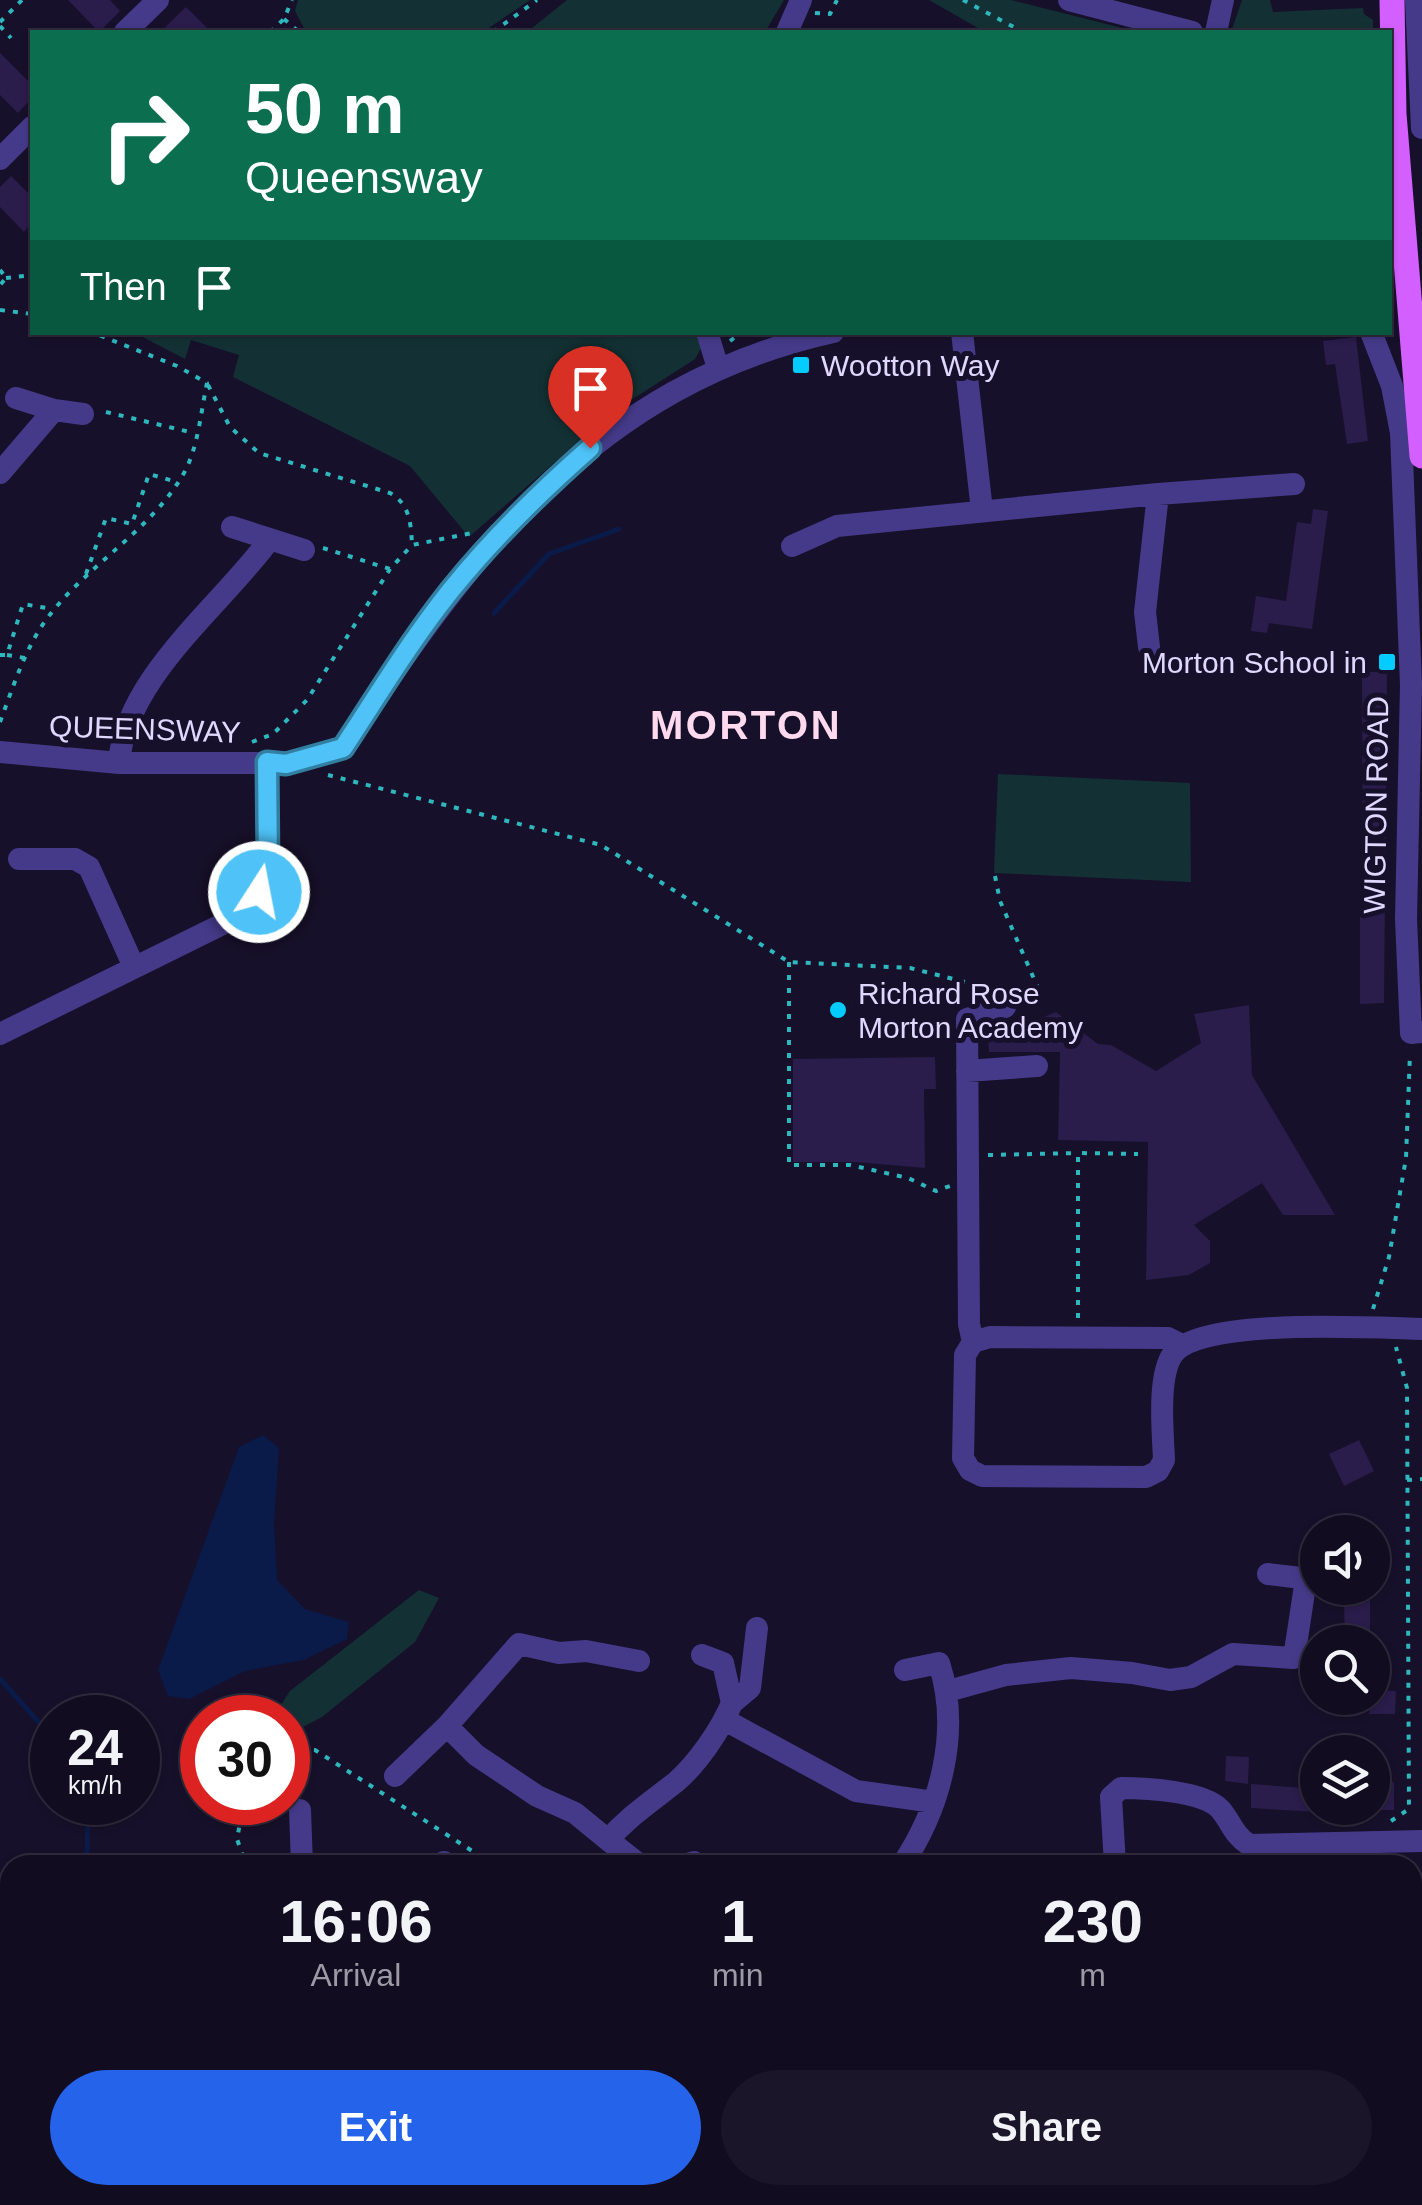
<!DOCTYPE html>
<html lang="en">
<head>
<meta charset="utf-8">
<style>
	:root { --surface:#110c20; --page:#1a1529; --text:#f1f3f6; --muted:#9c9ba5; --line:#302c3e; --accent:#2563eb }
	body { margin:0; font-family:Helvetica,sans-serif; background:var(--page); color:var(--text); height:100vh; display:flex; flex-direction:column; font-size:38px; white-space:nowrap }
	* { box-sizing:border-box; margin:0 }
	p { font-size:32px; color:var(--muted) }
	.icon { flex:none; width:55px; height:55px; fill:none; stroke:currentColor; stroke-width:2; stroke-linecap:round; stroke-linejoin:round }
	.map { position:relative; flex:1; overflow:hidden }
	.panel { position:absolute; left:0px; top:1855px; width:1422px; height:350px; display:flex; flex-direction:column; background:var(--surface); border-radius:30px 30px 0 0; box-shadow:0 2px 8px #0004,0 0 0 2px var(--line) }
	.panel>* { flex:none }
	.top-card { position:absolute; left:30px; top:30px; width:1362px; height:305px; border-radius:0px; box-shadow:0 2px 8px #0004,0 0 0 2px var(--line); background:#0b6e4f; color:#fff; overflow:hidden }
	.buttons { position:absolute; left:1300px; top:1515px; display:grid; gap:20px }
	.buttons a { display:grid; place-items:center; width:90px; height:90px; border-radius:50%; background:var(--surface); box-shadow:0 2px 8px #0004,0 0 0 2px var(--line); font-size:50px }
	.speed { position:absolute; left:30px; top:1695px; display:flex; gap:20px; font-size:50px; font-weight:700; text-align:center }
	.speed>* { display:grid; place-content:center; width:130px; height:130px; border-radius:50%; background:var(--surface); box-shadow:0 2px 8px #0004,0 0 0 2px var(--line); line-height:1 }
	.speed small { font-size:25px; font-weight:400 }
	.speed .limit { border:15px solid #d22; background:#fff; color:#111 }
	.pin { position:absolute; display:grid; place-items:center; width:85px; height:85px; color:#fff; margin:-102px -42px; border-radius:50% 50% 50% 0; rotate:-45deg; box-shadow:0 0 10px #0007 }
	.pin .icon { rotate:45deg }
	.me { position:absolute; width:110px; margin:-55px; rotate:11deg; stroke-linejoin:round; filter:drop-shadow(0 0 8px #0008) }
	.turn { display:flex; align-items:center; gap:35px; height:210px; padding:0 50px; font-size:45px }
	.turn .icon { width:130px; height:130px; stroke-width:2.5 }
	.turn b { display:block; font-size:70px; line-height:85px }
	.then { display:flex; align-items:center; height:95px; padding:0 50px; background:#0003; gap:20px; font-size:38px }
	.eta { display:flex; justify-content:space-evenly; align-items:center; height:170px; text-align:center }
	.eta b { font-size:60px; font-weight:600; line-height:70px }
	.action { display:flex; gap:20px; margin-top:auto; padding:20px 50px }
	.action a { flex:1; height:115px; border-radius:60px; background:var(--accent); color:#fff; font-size:40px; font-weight:600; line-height:115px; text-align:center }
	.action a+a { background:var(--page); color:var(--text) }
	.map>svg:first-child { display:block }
	.green { fill:#133134 }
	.water { fill:#0a1a49 }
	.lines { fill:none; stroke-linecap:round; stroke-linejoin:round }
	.stream { stroke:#0a1a49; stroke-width:5 }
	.building { fill:#2a1c4b }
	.path { stroke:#2eb7bd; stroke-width:4; stroke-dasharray:5 8; stroke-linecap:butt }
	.minor { stroke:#453a89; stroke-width:22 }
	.major { stroke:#d45fff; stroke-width:25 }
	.route-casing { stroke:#337fa1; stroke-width:25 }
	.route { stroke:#4fc3f7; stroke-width:18 }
	.poi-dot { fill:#04ccff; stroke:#17102a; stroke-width:4 }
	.labels { text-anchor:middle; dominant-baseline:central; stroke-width:10; stroke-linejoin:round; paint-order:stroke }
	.poi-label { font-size:30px; fill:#e1d8ff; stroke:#17102a; text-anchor:start }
	.street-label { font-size:30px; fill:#e1d8ff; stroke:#17102a }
	.district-label { font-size:40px; font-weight:bold; letter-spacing:2.5px; fill:#ffdaee; stroke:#17102a }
</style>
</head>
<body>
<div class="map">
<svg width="1422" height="2205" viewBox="0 0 1422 2205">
	<rect width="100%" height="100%" fill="#17102a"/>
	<!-- green -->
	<path class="green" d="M298,0H530L483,32H306L295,11Z
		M567,0H784L765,32H527Z
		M929,0H1011L1138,32H985Z
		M1242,0H1270L1273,12L1363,8L1364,14L1373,20V32H1231Z
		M698,332L701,348L695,359L611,413L469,537L410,466L233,377L239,355L191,340L185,359L135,333Z
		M998,774L1190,783L1191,882L994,873Z
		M419,1590L439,1598L415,1642L322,1717L288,1735V1718L273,1717L290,1691Z"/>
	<!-- water -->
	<path class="water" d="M263,1435L279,1448L274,1524L277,1580L305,1609L349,1622L347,1639L304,1660L245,1671L189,1699L168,1696L158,1670L239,1447Z"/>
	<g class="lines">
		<!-- stream -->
		<path class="stream" d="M494,613L549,554L619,529
			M0,1679L52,1737
			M87,1865L88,1802
			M69,2205L75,2195"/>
	</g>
	<!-- building -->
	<path class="building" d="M68,0H110L120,11L99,32Z
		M186,7L211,32H160Z
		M0,53L32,85V98L18,113L0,95Z
		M11,176L32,197V223L24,232L0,207V187Z
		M1356,337L1368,441L1347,444L1335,364L1326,365L1323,341Z
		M1313,509L1328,511L1312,629L1269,623L1267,633L1251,631L1256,596L1286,601L1297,522L1311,524Z
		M1362,672H1387L1384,1003L1360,1004V907H1363Z
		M1249,1005L1252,1075L1335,1215H1283L1262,1183L1194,1225L1210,1241V1263L1189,1275L1146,1280L1148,1142L1058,1140L1060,1052H989L987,1028L1014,1018L1019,1027L1056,1012L1098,1044L1111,1045L1156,1071L1201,1043L1194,1014Z
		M935,1057L936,1089H924L925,1168L856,1162H793V1059Z
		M1359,1440L1374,1471L1344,1486L1329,1454Z
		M1370,1600V1642H1345L1344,1601Z
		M1372,1690L1396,1691L1395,1714H1369Z
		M1226,1756L1249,1757L1248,1784L1225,1781Z
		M1372,1782H1394V1810H1372Z
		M1251,1784L1318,1789V1812L1251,1808Z"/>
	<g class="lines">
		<!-- path -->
		<path class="path" d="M963,0L1023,32
			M815,13L830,14L837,0
			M284,19L299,32
			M0,22L22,0
			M0,26L11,38
			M270,32L284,19L292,0
			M493,32L537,0
			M0,270L6,278L0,285
			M6,278L32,275
			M0,310L32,314
			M31,314L30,287L32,275
			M730,341L742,332
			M208,385L230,427L259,453L390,493C410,504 411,524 412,545
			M106,412L194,433
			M323,548L390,569
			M86,574L106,518L132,524L149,474L177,482
			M0,655H7L23,604L52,609
			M7,655L25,658
			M0,722C14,685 26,644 52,612C92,562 152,529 184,473C198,448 201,411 207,383L177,366L91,332
			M252,742L273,734L307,700L390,569L412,545L477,532
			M328,775L601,845L789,962L910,968L993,989
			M995,876L1000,901L1038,988L1036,999L1022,996
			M789,962V1165H850L908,1178L936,1191L950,1186
			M988,1155L1078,1153
			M1373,1309L1389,1257L1406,1158L1410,1053
			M1078,1318V1153L1138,1154
			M1407,1480L1422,1479
			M288,1748L315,1750L494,1865
			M244,1802L237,1839L246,1865
			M1391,1821L1409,1809L1407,1388L1396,1347
			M251,2195L253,2205
			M899,2195L911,2205"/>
		<!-- minor -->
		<path class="minor" d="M1069,0L1192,32
			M1416,0L1422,128
			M125,32L158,0
			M787,32L801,0
			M1216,32L1223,0
			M0,159L32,127
			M707,332L718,368
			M962,332L982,511
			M1371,332L1392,386L1401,433L1411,685L1406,919L1411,1033L1422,1032
			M16,398L54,410L83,414
			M0,473L54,410
			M232,527L304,550
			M792,546L837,526L1158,494L1294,484
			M1149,647L1145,612L1158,494
			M0,752L119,763H286L343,748C469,555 595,385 833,332
			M119,763C125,678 222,605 270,539
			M19,859H75L89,867L134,967
			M0,1034L245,913L269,868L267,763
			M967,1071L1037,1066
			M973,1342L969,1324L967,1019L1005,1007
			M1182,1345L1168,1338L990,1337L973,1342L965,1355L963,1458L970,1470L982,1476L1146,1477L1158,1471L1164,1460C1163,1433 1157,1376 1173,1354C1200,1317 1376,1328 1422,1329
			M1268,1574L1318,1580
			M702,1655L723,1663L732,1703L750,1688L757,1628
			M948,1691L1006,1675L1071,1668L1132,1673L1170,1680L1191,1677L1233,1654L1294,1658L1306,1579
			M725,1720L856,1791L934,1802
			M447,1726L476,1755L537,1796L575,1813L608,1840C629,1816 652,1801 676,1782C698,1763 721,1729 732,1703
			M395,1776L447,1726L519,1644L559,1653L586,1651L639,1661
			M300,1810L302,1865
			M608,1840L640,1865
			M444,1865V1862
			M684,1865L694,1862
			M902,1865C941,1807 961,1731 939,1663L905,1670
			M1115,1865L1111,1797L1121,1788C1146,1788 1203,1791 1220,1809C1232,1823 1232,1833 1249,1845L1422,1841
			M396,2205L403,2195
			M601,2205L608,2195
			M1160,2205L1163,2195"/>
		<!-- major -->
		<path class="major" d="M1392,0L1394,114L1422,456
			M1420,2205L1422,2003"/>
	</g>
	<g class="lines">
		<defs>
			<path id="route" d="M259,892L268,868L267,762L286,764L343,748C378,695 411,640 451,590C493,538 540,492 590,448"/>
		</defs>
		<!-- route casing -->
		<use href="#route" class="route-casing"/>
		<!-- route -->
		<use href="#route" class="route"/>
	</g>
	<!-- markers -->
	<g class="poi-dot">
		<rect x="791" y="355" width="20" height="20" rx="5"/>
		<rect x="1377" y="652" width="20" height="20" rx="5"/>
		<circle cx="838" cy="1010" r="10"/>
	</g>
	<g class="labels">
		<!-- poi labels -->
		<g class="poi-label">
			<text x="821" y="365">Wootton Way</text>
			<text x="1367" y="662" text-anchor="end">Morton School in</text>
			<text x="858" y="993">Richard Rose<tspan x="858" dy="34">Morton Academy</tspan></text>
		</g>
		<!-- street labels -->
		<g class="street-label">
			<text transform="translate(145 729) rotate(2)">QUEENSWAY</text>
			<text transform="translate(1376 805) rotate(-89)">WIGTON ROAD</text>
		</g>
		<!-- district labels -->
		<g class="district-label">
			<text x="746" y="725">MORTON</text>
		</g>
	</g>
</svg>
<div class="buttons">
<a><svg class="icon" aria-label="sound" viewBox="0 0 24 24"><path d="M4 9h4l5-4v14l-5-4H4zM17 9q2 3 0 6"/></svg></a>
<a><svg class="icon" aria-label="search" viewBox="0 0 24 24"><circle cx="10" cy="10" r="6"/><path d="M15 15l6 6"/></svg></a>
<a><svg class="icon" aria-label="layers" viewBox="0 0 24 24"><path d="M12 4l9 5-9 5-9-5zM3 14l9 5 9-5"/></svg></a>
</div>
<div class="speed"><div>24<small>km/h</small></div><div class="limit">30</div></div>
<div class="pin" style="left:590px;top:448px;background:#d93025"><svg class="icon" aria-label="arrive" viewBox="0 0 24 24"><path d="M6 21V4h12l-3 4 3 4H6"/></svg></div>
<svg class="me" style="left:259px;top:892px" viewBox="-20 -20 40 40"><circle r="17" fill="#4fc3f7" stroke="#fff" stroke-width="3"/><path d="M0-11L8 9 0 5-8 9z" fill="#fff"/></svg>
<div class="top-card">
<div class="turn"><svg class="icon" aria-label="right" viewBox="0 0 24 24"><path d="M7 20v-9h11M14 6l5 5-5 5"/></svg><div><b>50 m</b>Queensway</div></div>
<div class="then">Then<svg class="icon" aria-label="arrive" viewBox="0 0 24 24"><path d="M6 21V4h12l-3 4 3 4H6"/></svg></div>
</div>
<section class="panel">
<div class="eta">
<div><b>16:06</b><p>Arrival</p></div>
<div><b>1</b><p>min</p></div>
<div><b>230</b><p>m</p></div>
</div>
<div class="action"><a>Exit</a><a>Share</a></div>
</section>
</div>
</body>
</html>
